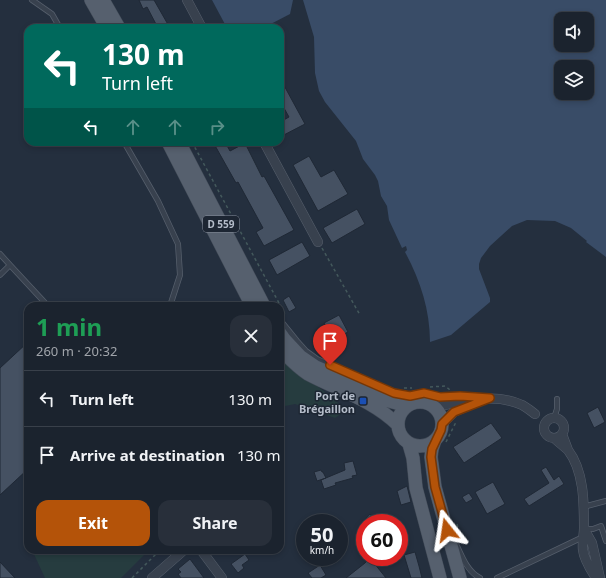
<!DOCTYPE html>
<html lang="en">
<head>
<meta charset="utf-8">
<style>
	:root { --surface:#1b232e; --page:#282f3a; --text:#f1f3f6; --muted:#a0a4aa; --line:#39404a; --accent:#b45309 }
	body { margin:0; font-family:"Noto Sans",sans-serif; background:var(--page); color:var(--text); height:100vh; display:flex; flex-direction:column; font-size:15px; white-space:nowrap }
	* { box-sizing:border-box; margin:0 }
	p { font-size:13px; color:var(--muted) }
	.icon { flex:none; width:22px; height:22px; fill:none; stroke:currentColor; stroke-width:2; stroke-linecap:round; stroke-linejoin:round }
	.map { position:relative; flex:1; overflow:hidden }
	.details { position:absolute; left:24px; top:302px; width:260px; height:252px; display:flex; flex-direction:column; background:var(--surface); border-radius:12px; box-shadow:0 2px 6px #0003,0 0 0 1px var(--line) }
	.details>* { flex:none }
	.guide { position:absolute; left:24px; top:24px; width:260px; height:122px; border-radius:12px; box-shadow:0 2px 6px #0003,0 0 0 1px var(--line); background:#00695c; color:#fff; overflow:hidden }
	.buttons { position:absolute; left:554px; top:12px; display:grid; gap:8px }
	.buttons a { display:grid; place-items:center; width:40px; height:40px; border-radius:8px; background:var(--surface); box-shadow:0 2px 6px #0003,0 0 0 1px var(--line); font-size:20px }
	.speed { position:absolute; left:296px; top:514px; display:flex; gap:8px; font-size:20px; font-weight:700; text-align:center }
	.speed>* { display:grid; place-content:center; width:52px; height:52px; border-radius:50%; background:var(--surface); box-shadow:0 2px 6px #0003,0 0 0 1px var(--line); line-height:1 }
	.speed small { font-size:10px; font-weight:400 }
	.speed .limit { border:6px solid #d22; background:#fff; color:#111 }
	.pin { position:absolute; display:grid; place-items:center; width:34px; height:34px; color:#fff; margin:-41px -17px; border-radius:50% 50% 50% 0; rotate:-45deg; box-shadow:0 0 4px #0007 }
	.pin .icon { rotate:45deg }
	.me { position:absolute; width:44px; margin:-22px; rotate:345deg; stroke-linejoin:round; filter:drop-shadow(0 0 3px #0008) }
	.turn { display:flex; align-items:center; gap:14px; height:84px; padding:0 12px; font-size:18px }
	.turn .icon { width:52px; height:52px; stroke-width:2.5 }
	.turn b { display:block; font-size:28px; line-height:34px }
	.lanes { display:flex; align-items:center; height:38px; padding:0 12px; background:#0003; justify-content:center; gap:20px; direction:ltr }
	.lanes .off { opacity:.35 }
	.round { display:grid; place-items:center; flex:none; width:42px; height:42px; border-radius:12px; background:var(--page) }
	.headline { display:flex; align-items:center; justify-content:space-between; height:68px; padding:0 12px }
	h1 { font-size:24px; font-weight:700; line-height:30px; color:#1e9e55 }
	.primary-button { display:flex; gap:8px; margin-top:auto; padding:8px 12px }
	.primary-button a { flex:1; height:46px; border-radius:12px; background:var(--accent); color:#fff; font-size:16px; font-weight:700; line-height:46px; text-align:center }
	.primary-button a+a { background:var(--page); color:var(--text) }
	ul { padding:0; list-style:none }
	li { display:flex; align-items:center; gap:12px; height:56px; padding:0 12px; border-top:1px solid var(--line) }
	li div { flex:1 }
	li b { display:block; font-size:15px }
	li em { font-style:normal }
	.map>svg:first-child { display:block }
	.green { fill:#263c3f }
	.water { fill:#394c67; fill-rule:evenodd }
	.building { fill:#455162; stroke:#1f2835 }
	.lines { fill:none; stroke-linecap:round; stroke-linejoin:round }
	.service-casing { stroke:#565f6c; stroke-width:6 }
	.minor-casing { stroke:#565f6c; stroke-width:10 }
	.primary-casing { stroke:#414a57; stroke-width:14 }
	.path { stroke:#44595c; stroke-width:1.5; stroke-dasharray:3 3; stroke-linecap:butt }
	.service { stroke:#38414e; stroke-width:4.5 }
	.minor { stroke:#38414e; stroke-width:9 }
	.primary { stroke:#56606e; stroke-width:13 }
	.route-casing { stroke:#753606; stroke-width:10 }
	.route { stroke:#b45309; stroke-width:7 }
	.transit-dot { fill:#1a4fb4; stroke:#1d2633; stroke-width:1.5 }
	.labels { text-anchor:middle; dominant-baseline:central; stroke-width:3; stroke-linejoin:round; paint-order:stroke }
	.shield { fill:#1d2633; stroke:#878f9c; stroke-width:1 }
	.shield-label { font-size:10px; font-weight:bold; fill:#b4bcc9 }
	.poi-label { font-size:11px; font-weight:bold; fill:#b4bcc9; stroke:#1d2633; text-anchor:end }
</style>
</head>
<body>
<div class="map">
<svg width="606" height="578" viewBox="0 0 606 578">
	<rect width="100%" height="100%" fill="#242f3e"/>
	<!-- green -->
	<path class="green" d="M280,356L347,410L335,418L295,404L280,407Z
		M32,550H149L121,578H45Z"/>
	<!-- water -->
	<path class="water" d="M212,0H293L290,14L263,28H227Z
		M303,0H606V257L586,242L587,241L571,228L555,221L527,220L512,226L490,246L481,258L479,264V269L490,298V302L451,335L430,342C430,309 420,280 405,252L407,250L406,246L402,248L389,220L387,206L381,196L378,181L375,175L363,159L356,141L325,102L319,91L315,73L314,37ZM561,19H587V45H561ZM561,67H587V93H561Z"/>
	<!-- building -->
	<path class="building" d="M139,0H154L170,28H158L147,7L143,9Z
		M280,78L305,124L280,137V122L289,117L280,101Z
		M213,142H225L230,151L245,143L262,177L264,176L294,230L264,246L256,232L263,228L238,182L236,183Z
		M309,156L321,177L334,170L348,194L318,211L293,165Z
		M357,209L365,224L332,243L323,228Z
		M302,242L310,256L277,275L269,260Z
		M289,296L296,308L289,312L283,300Z
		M339,315L348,332L333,340L324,323Z
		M28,342V469L0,495V368Z
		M598,407L605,422L594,428L587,413Z
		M491,423L502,438L464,463L453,447Z
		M353,461L357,475L352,476L353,478L335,483L336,485L324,489L321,480L345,470L344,463Z
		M546,467L554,480L559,476L564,484L529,506L524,499L549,483L541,470Z
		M321,470L322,472H323L326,478L317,481L314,472Z
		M493,482L505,504L487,514L475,492Z
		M407,486L411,502L401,505L397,491Z
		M469,493L473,499L466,503L462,497Z
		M370,514L376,523H362Z
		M305,540V556L297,546Z
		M415,552L419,566L422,578H411L404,555Z
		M245,554L249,560L242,565L244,568L238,573L231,564Z
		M370,558L386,578H346L365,563Z
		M190,559L204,578H181L178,574L181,572L178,569Z
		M0,562L15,578H0Z
		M320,565L326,575L321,578H312L308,573Z"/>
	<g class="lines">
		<defs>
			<path id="service" d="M32,0L52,14L60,28
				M124,142L158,201L178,244L180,275L170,306
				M0,254L10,265L0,275
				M10,265L48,306
				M280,320L297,341L306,351L317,359L382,389L403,395H410L424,393L440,397L460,396L472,397
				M554,418L557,409V399
				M583,507L606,501
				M584,529H593L601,526L606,541
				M457,546C462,557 468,572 480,578
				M497,578L583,537"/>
			<path id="minor" d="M187,0L202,28
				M264,142L318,242
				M434,407C463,402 493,392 522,405C526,407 531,411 535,414
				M544 428a10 10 0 1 1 20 0a10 10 0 1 1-20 0Z
				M442,424L454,412L473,404
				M555,439L568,450L562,434
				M568,450C584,471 584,502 584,528C584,535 582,543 583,550C584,560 591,570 596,578
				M584,529L592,543L600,578
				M201,550L222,578
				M152,578L184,550"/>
			<path id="primary" d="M91,0L107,28
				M103,0L119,28
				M168,142L252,306
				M179,142L264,306
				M280,333L285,340L300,356L316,367L347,380L382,399L407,406
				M280,349C289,358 297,367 308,374C338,390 373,400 398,425
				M398 424a22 22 0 1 1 44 0a22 22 0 1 1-44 0Z
				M435,440L432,449L431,457L435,487L460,578
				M409,444L413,458L416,488L440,578"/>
		</defs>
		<!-- service casing -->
		<use href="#service" class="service-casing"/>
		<!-- minor casing -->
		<use href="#minor" class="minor-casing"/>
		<!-- primary casing -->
		<use href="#primary" class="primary-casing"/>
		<!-- path -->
		<path class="path" d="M192,142L286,316
			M322,248L360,315
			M430,387L445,386L449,389L450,391
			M404,388H412
			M446,442L456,422
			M457,524L462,541
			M132,578L160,550"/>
		<!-- service -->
		<use href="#service" class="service"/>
		<!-- minor -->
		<use href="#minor" class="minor"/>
		<!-- primary -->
		<use href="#primary" class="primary"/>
	</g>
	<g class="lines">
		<defs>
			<path id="route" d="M330,365L394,393L410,396L424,393L440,397L460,396L490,398L454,412L442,424L441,430L432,449L431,457L435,487L447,530"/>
		</defs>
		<!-- route casing -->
		<use href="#route" class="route-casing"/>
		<!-- route -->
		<use href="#route" class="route"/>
	</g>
	<!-- markers -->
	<rect class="transit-dot" x="359" y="397" width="8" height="8" rx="2"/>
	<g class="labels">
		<!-- shield labels -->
		<rect class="shield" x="203" y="216" width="36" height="16" rx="3"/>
		<g class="shield-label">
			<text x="221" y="224">D 559</text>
		</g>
		<!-- poi labels -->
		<g class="poi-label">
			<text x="355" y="395">Port de<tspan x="355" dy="13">Brégaillon</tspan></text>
		</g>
	</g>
</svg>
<div class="buttons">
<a><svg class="icon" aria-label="sound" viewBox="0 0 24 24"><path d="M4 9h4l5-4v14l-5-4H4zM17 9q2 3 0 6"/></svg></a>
<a><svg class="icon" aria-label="layers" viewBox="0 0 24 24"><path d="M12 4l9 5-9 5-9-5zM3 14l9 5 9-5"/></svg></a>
</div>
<div class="speed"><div>50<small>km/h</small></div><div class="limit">60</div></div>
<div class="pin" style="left:330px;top:365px;background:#d93025"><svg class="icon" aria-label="arrive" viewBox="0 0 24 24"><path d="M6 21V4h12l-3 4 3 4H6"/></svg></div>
<svg class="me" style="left:447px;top:530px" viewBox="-20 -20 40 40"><path d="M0-17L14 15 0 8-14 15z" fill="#b45309" stroke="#fff" stroke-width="4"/></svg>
<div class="guide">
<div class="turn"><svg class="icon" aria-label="left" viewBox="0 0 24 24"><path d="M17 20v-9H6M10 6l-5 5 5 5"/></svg><div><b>130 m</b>Turn left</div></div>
<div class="lanes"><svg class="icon" aria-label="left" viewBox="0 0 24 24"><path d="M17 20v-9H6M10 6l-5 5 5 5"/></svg><svg class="icon off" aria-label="ahead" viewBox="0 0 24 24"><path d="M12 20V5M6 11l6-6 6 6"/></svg><svg class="icon off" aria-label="ahead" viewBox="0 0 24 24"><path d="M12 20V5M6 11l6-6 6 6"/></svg><svg class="icon off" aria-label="right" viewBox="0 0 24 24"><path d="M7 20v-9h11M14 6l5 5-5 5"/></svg></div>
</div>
<section class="details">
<div class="headline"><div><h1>1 min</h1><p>260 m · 20:32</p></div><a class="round"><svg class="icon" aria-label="close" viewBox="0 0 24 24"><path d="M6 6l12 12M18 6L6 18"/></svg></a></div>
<ul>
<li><svg class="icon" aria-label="left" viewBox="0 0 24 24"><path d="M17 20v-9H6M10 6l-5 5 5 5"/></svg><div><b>Turn left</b></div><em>130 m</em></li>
<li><svg class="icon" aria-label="arrive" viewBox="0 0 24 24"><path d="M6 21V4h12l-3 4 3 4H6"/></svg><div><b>Arrive at destination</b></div><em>130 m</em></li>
</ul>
<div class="primary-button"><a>Exit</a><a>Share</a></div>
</section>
</div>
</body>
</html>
